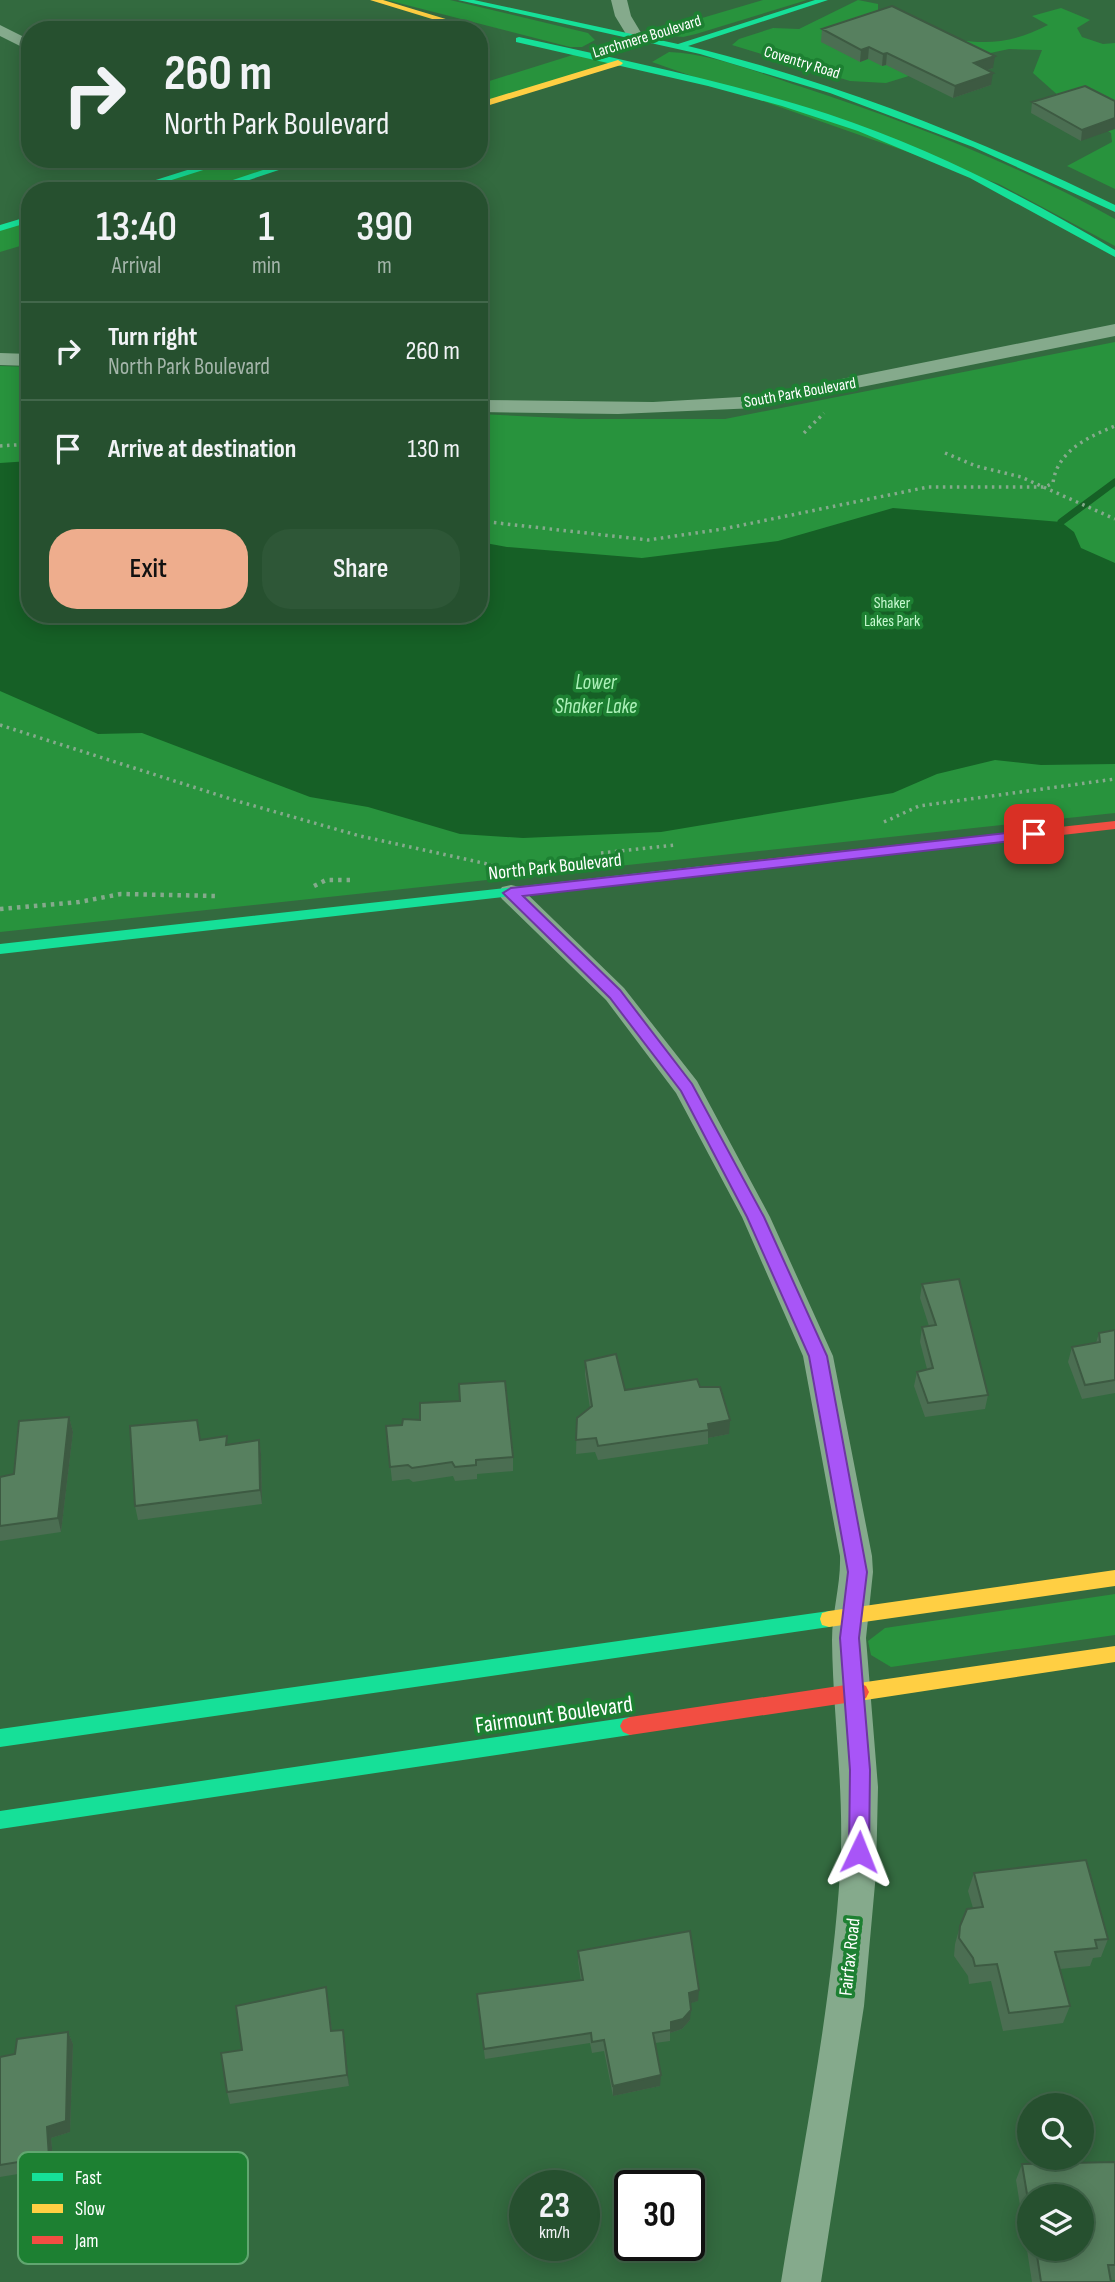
<!DOCTYPE html>
<html lang="en">
<head>
<meta charset="utf-8">
<style>
	:root { --surface:#26502f; --page:#2e5737; --text:#f1f3f6; --muted:#a4b5aa; --line:#42674b; --accent:#eead8d }
	body { margin:0; font-family:"Sofia Sans Condensed",sans-serif; background:var(--page); color:var(--text); height:100vh; display:flex; flex-direction:column; font-size:26px; white-space:nowrap }
	* { box-sizing:border-box; margin:0 }
	p { font-size:23px; color:var(--muted) }
	.icon { flex:none; width:38px; height:38px; fill:none; stroke:currentColor; stroke-width:2; stroke-linecap:round; stroke-linejoin:round }
	.map { position:relative; flex:1; overflow:hidden }
	.drawer { position:absolute; left:21px; top:182px; width:467px; height:441px; display:flex; flex-direction:column; background:var(--surface); border-radius:28px; box-shadow:0 4px 18px #0003,0 0 0 2px var(--line) }
	.drawer>* { flex:none }
	.top-card { position:absolute; left:21px; top:21px; width:467px; height:147px; border-radius:28px; box-shadow:0 4px 18px #0003,0 0 0 2px var(--line); background:#26502f; color:var(--text); overflow:hidden }
	.buttons { position:absolute; left:1017px; top:2093px; display:grid; gap:14px }
	.buttons a { display:grid; place-items:center; width:77px; height:77px; border-radius:50%; background:var(--surface); box-shadow:0 4px 18px #0003,0 0 0 2px var(--line); font-size:35px }
	.speed { position:absolute; left:509px; top:2170px; display:flex; gap:14px; font-size:35px; font-weight:700; text-align:center }
	.speed>* { display:grid; place-content:center; width:91px; height:91px; border-radius:50%; background:var(--surface); box-shadow:0 4px 18px #0003,0 0 0 2px var(--line); line-height:1 }
	.speed small { font-size:18px; font-weight:400 }
	.speed .limit { border:4px solid #111; border-radius:10px; background:#fff; color:#111 }
	.pin { position:absolute; display:grid; place-items:center; width:60px; height:60px; color:#fff; margin:-30px; border-radius:14px; box-shadow:0 4px 10px #0006 }
	.me { position:absolute; width:77px; margin:-38px; rotate:2deg; stroke-linejoin:round; filter:drop-shadow(0 0 5px #0008) }
	.turn { display:flex; align-items:center; gap:24px; height:147px; padding:0 28px; font-size:32px }
	.turn .icon { width:91px; height:91px; stroke-width:2.5 }
	.turn b { display:block; font-size:49px; line-height:60px }
	.eta { display:flex; justify-content:space-evenly; align-items:center; height:119px; text-align:center }
	.eta b { font-size:42px; font-weight:600; line-height:49px }
	.primary-button { display:flex; gap:14px; margin-top:auto; padding:14px 28px }
	.primary-button a { flex:1; height:80px; border-radius:28px; background:var(--accent); color:#111; font-size:28px; font-weight:600; line-height:80px; text-align:center }
	.primary-button a+a { background:var(--page); color:var(--text) }
	ul { padding:0; list-style:none }
	li { display:flex; align-items:center; gap:21px; height:98px; padding:0 28px; border-top:2px solid var(--line) }
	li div { flex:1 }
	li b { display:block; font-size:26px }
	li em { font-style:normal }
	.map>svg:first-child { display:block }
	.green { fill:#28933d }
	.water { fill:#166026 }
	.lines { fill:none; stroke-linecap:round; stroke-linejoin:round }
	.stream { stroke:#166026; stroke-width:7 }
	.path-far1 { stroke:#85aa8c; stroke-width:3.5; stroke-dasharray:2.5 4.5; stroke-linecap:butt }
	.path { stroke:#85aa8c; stroke-width:4.5; stroke-dasharray:3.5 5; stroke-linecap:butt }
	.street { fill:#85aa8c; fill-rule:evenodd }
	.fast { fill:#16e098; fill-rule:evenodd }
	.slow { fill:#ffcf43; fill-rule:evenodd }
	.jam { fill:#f24e42; fill-rule:evenodd }
	.wall { fill:#4b6e52; fill-rule:evenodd }
	.shaded-wall { fill:#3d5a42 }
	.building { fill:#57805f; stroke:#3d5a42; stroke-width:2 }
	.route { fill:#a855f7; stroke:#6d37a1; stroke-width:2 }
	.labels { text-anchor:middle; dominant-baseline:central; stroke-width:7; stroke-linejoin:round; paint-order:stroke }
	.far-street-label { font-size:16px; fill:#fff; stroke:#1d8032 }
	.far-park-label { font-size:16px; fill:#c5f7cf; stroke:#1d8032 }
	.street-label { font-size:19px; fill:#fff; stroke:#1d8032 }
	.water-label { font-size:21px; font-style:italic; fill:#acf1b9; stroke:#1d8032 }
	.near-street-label { font-size:23px; fill:#fff; stroke:#1d8032 }
	.key { fill:#1d8032; stroke:#61a670; stroke-width:2 }
	.key-label { font-size:19px; fill:#fff }
</style>
</head>
<body>
<div class="map">
<svg width="1115" height="2282" viewBox="0 0 1115 2282">
	<rect width="100%" height="100%" fill="#336a3f"/>
	<!-- green -->
	<path class="green" d="M387,0H450L588,33L595,40L582,47H570Z
		M763,0H807L696,34L683,37L665,35V32L675,26Z
		M858,0L878,4V15C942,35 983,59 1048,25L1032,16L1061,8L1090,20L1077,28L1082,37L1103,44L1115,43V189L1067,166L1112,142L1111,133L1070,106L1033,73L1042,50L1009,49L967,58L886,83L850,81L732,45L739,39L773,28L799,29Z
		M669,52C710,53 762,74 802,87C910,123 1015,163 1115,219V246L999,184L652,62Z
		M579,53L622,62L480,105V84Z
		M233,159H307L205,191H126Z
		M30,219V243L0,252V228Z
		M1115,342V813L0,932V366L30,367V614H480V414L580,419H725Z
		M1115,1594V1635L891,1667L871,1655L868,1641L885,1628Z"/>
	<!-- water -->
	<path class="water" d="M30,461V614H480V542L507,547L642,558L778,541L893,508L1061,522L1074,532L1081,548L1115,563V764L1041,765L995,760L937,774L893,793L661,832L523,838L460,834L368,807L310,797L142,733L98,734L0,691V463Z"/>
	<g class="lines">
		<!-- stream -->
		<path class="stream" d="M1061,522L1115,482"/>
		<!-- path-far1 -->
		<path class="path-far1" d="M804,433L824,413
			M0,446L30,444
			M945,453L976,466L1021,477L1115,519
			M480,521L648,540L723,529L928,487H1045L1053,483C1057,451 1088,437 1115,426
			M0,725L237,801L360,836L492,865
			M884,822L919,806L1115,779
			M601,853L675,845"/>
		<!-- path -->
		<path class="path" d="M314,886L326,880H350
			M0,909L79,902L121,894L216,896"/>
		<!-- street -->
		<path class="street" d="M611,0H627L631,16L643,36L641,39H629L615,16Z
			M0,25L30,40V51L0,36Z
			M1115,324V336L757,408L618,414L480,412V400L653,402L757,396Z
			M0,353L30,354V366L0,365Z
			M511,885L520,887L624,988L697,1081L770,1217L833,1356L872,1556L873,1572L866,1638L878,1787L876,1873L864,2006L821,2282H781C803,2146 831,2010 840,1873C845,1793 833,1719 832,1640C832,1612 841,1584 840,1556L803,1356L742,1217L676,1093L606,1000L502,899L498,893L502,887Z"/>
		<!-- fast -->
		<path class="fast" d="M458,0H474L678,44L815,0H828L688,46C837,82 978,139 1115,205V212L973,147L830,93L700,54Z
			M519,37C622,60 727,81 828,114C929,148 1024,195 1115,250V257L970,178L858,131L782,106L708,86L516,42V38Z
			M222,159H238L137,191H121Z
			M296,159H312L216,191H200Z
			M30,216V222L0,231V225Z
			M703,866L708,868L710,871L708,874L0,954V944Z
			M829,1611L836,1613L838,1619L836,1625L829,1627L0,1747V1729Z
			M630,1717L637,1720L640,1726L637,1732L630,1735L0,1829V1811Z"/>
		<!-- slow -->
		<path class="slow" d="M370,0H383L482,30L480,32V30H468Z
			M618,60L623,63L621,65L480,108V102Z
			M1115,1570V1586L829,1627L822,1625L820,1619L822,1613L829,1611Z
			M1115,1646V1662L859,1701L852,1698L849,1692L852,1686L859,1683Z"/>
		<!-- jam -->
		<path class="jam" d="M1115,821V829L703,876L696,871L703,866Z
			M859,1683L866,1686L869,1692L866,1698L859,1701L630,1735L623,1732L620,1726L623,1720L630,1717Z"/>
	</g>
	<!-- wall -->
	<path class="wall" d="M822,29L993,68L988,70L991,85L953,98L886,65L882,66L868,59L860,62L821,42Z
		M1115,101L1081,141L1031,113L1032,102Z
		M922,1284L988,1395L985,1409L925,1417L914,1386L917,1372L927,1369L920,1342L922,1327L929,1326L920,1298Z
		M1115,1330V1393L1082,1399L1068,1362L1072,1347L1096,1343L1099,1333Z
		M585,1361L625,1390L700,1387L729,1434L708,1438V1444L598,1460L595,1452L576,1454L577,1418L590,1408L585,1375Z
		M69,1417L73,1432L61,1532L0,1541V1477L14,1474Z
		M402,1425L513,1457V1471L477,1474V1479L455,1481L453,1476L413,1482L409,1479L392,1481L386,1426Z
		M201,1440L228,1444L259,1440L261,1454L262,1504L138,1520L135,1506Z
		M974,1873L1108,1939L1101,1957L1093,1958L1090,1966L1060,1969L1070,2006L1063,2023L1003,2031L991,1981L969,1984L968,1976L954,1956L955,1944L960,1926L973,1908L968,1891Z
		M578,1951L698,2001L690,2003V2020L682,2029L670,2033V2041L655,2043L660,2086L613,2096L604,2051L592,2053L590,2043L485,2059L477,1994L581,1981L578,1961Z
		M326,1987L332,2031L343,2030L349,2086L230,2104L227,2092L242,2050Z
		M68,2032L73,2044L70,2132L51,2138L54,2168L0,2177V2057L15,2054Z
		M1115,2162V2280H1111V2282H1032L1016,2180L1022,2164ZM1029,2196L1082,2249H1029Z"/>
	<!-- shaded-wall -->
	<path class="shaded-wall" d="M869,47L868,59L860,62L861,50Z
		M887,53L886,65L882,66L883,54Z
		M995,56L993,68L973,75L974,63Z
		M993,73L991,85L953,98L955,86Z
		M1115,118V129L1081,141L1082,130Z
		M69,1417L73,1432L61,1532L58,1518Z
		M730,1420L729,1434L708,1438V1424Z
		M259,1440L261,1454L262,1504L260,1490Z
		M699,1990L698,2001L688,2004L689,1993Z
		M691,2010L690,2020L682,2029L670,2033L671,2022Z
		M343,2030L345,2042L349,2086L347,2075Z
		M68,2032L73,2044L70,2132L51,2138L54,2168L49,2157L47,2127Z
		M661,2075L660,2086L613,2096V2086Z"/>
	<!-- building -->
	<path class="building" d="M892,6L995,56L974,63L993,73L955,86L887,53L883,54L869,47L861,50L822,29Z
		M1085,86L1115,101V118L1082,130L1032,102Z
		M959,1279L988,1395L928,1403L917,1372L933,1368L922,1327L936,1325L922,1284Z
		M1115,1330V1380L1085,1385L1072,1347L1100,1342L1099,1333Z
		M616,1354L625,1390L697,1379L700,1387H720L730,1420L708,1424L709,1430L598,1446L596,1438L576,1440L577,1418L592,1406L585,1361Z
		M505,1381L513,1457L476,1460V1465L455,1467L452,1462L412,1468L408,1465L390,1467L386,1426L402,1425L403,1419L420,1420V1403L460,1401L459,1384Z
		M69,1417L58,1518L0,1526V1477L14,1474L19,1421Z
		M197,1420L200,1440L227,1436L226,1445L259,1440L260,1490L135,1506L130,1426Z
		M1086,1860L1108,1939L1095,1940L1097,1948L1055,1952L1070,2006L1009,2013L997,1964L975,1966L973,1958L959,1938L960,1926L967,1909L983,1907L974,1873Z
		M690,1931L699,1990L689,1993L691,2010L683,2019L671,2022V2030L653,2033L661,2075L613,2086L604,2040L592,2042L591,2033L484,2049L477,1994L583,1980L578,1951Z
		M326,1987L331,2031L343,2030L347,2075L227,2092L221,2053L242,2050L236,2006Z
		M68,2032L66,2121L47,2127L49,2157L0,2165V2057L15,2054L17,2039Z
		M1115,2162V2265H1108L1111,2282H1041L1036,2249H1082V2196H1029V2206L1022,2164Z"/>
	<!-- route -->
	<path class="route" d="M1034,830L1041,834L1039,838L523,896L620,990L692,1084L764,1217L827,1356L867,1572L859,1638L870,1770L869,1852L866,1858L859,1861L852,1858L849,1852L850,1770L840,1638L848,1572L809,1356L747,1217L681,1091L610,998L503,893L511,888Z"/>
	<g class="labels">
		<!-- far-street labels -->
		<g class="far-street-label">
			<text transform="translate(647 37) rotate(-17)">Larchmere Boulevard</text>
			<text transform="translate(802 63) rotate(17)">Coventry Road</text>
			<text transform="translate(800 393) rotate(-10)">South Park Boulevard</text>
		</g>
		<!-- far-park labels -->
		<g class="far-park-label">
			<text x="892" y="603">Shaker<tspan x="892" dy="18">Lakes Park</tspan></text>
		</g>
		<!-- street labels -->
		<g class="street-label">
			<text transform="translate(555 867) rotate(-6)">North Park Boulevard</text>
			<text transform="translate(850 1957) rotate(-84)">Fairfax Road</text>
		</g>
		<!-- water labels -->
		<g class="water-label">
			<text x="596" y="682">Lower<tspan x="596" dy="24">Shaker Lake</tspan></text>
		</g>
		<!-- near-street labels -->
		<g class="near-street-label">
			<text transform="translate(554 1715) rotate(-8)">Fairmount Boulevard</text>
		</g>
	</g>
	<!-- legend -->
	<rect x="18" y="2152" width="230" height="112" rx="10" class="key"/>
	<rect x="32" y="2173" width="31" height="8" fill="#16e098"/>
	<rect x="32" y="2204" width="31" height="9" fill="#ffcf43"/>
	<rect x="32" y="2236" width="31" height="8" fill="#f24e42"/>
	<g class="key-label">
		<text x="75" y="2184">Fast</text>
		<text x="75" y="2215">Slow</text>
		<text x="75" y="2247">Jam</text>
	</g>
</svg>
<div class="buttons">
<a><svg class="icon" aria-label="search" viewBox="0 0 24 24"><circle cx="10" cy="10" r="6"/><path d="M15 15l6 6"/></svg></a>
<a><svg class="icon" aria-label="layers" viewBox="0 0 24 24"><path d="M12 4l9 5-9 5-9-5zM3 14l9 5 9-5"/></svg></a>
</div>
<div class="speed"><div>23<small>km/h</small></div><div class="limit">30</div></div>
<div class="pin" style="left:1034px;top:834px;background:#d93025"><svg class="icon" aria-label="arrive" viewBox="0 0 24 24"><path d="M6 21V4h12l-3 4 3 4H6"/></svg></div>
<svg class="me" style="left:859px;top:1852px" viewBox="-20 -20 40 40"><path d="M0-17L14 15 0 8-14 15z" fill="#a855f7" stroke="#fff" stroke-width="4"/></svg>
<div class="top-card">
<div class="turn"><svg class="icon" aria-label="right" viewBox="0 0 24 24"><path d="M7 20v-9h11M14 6l5 5-5 5"/></svg><div><b>260 m</b>North Park Boulevard</div></div>
</div>
<section class="drawer">
<div class="eta">
<div><b>13:40</b><p>Arrival</p></div>
<div><b>1</b><p>min</p></div>
<div><b>390</b><p>m</p></div>
</div>
<ul>
<li><svg class="icon" aria-label="right" viewBox="0 0 24 24"><path d="M7 20v-9h11M14 6l5 5-5 5"/></svg><div><b>Turn right</b><p>North Park Boulevard</p></div><em>260 m</em></li>
<li><svg class="icon" aria-label="arrive" viewBox="0 0 24 24"><path d="M6 21V4h12l-3 4 3 4H6"/></svg><div><b>Arrive at destination</b></div><em>130 m</em></li>
</ul>
<div class="primary-button"><a>Exit</a><a>Share</a></div>
</section>
</div>
</body>
</html>
